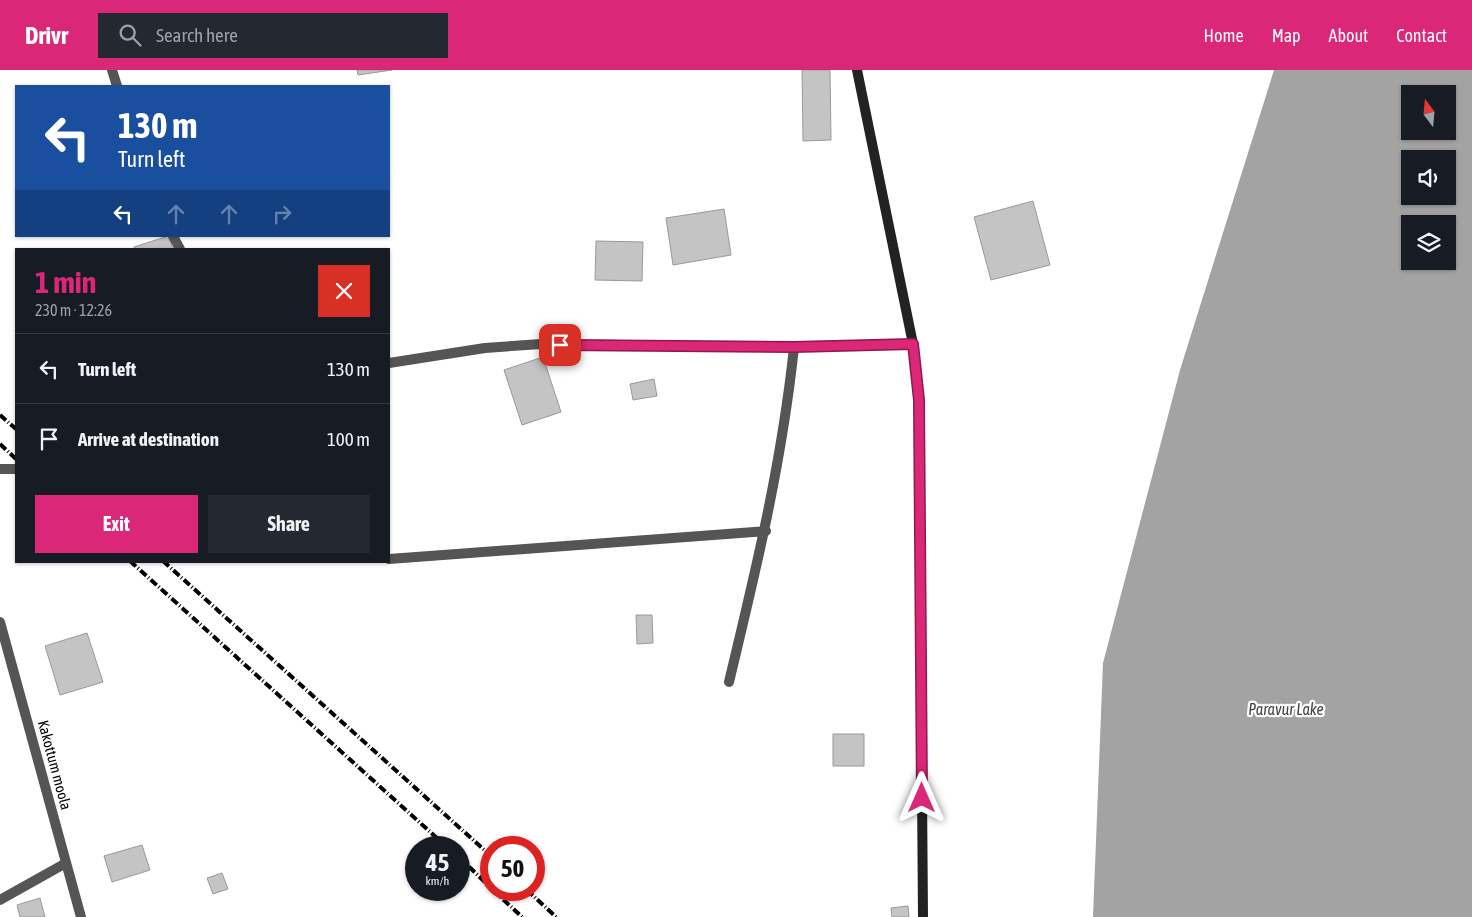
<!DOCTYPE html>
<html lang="en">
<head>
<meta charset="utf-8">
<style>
	:root { --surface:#171b24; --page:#242831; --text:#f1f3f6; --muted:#9ea1a6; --line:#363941; --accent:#db2777 }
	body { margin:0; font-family:"Asap Condensed",sans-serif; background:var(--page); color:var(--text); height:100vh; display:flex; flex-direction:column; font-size:19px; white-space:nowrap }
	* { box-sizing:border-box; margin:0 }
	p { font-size:16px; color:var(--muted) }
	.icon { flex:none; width:28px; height:28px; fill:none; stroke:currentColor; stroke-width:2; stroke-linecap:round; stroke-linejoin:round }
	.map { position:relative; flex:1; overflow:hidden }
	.sheet { position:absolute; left:15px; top:178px; width:375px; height:315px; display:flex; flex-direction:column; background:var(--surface); border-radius:0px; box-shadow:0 1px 4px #0004 }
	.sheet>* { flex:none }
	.guide { position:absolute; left:15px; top:15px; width:375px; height:152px; border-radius:0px; box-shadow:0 1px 4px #0004; background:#1a4fa0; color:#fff; overflow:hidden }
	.needle { width:32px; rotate:344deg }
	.tools { position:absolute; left:1401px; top:15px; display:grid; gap:10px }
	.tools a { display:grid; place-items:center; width:55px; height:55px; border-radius:0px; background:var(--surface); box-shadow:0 1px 4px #0004; font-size:25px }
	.speed { position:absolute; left:405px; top:766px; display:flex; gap:10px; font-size:25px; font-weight:700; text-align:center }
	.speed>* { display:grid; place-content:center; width:65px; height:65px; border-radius:50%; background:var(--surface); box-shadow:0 1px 4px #0004; line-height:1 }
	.speed small { font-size:12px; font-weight:400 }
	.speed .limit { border:8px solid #d22; background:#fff; color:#111 }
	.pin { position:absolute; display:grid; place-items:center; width:42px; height:42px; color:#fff; margin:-21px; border-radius:10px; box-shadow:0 2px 8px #0006 }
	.me { position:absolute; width:55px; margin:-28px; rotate:0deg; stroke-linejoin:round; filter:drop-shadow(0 0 4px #0008) }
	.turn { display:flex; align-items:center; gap:18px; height:105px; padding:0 20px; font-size:22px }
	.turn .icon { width:65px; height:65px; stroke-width:2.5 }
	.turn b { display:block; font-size:35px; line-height:42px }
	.lanes { display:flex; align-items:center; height:48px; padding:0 20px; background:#0003; justify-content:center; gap:25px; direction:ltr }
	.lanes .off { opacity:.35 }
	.round { display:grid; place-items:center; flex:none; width:52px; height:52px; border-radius:0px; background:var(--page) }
	.overview { display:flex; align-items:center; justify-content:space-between; height:85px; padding:0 20px }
	h1 { font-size:30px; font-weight:700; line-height:38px; color:var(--accent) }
	.primary-button { display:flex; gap:10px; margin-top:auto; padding:10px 20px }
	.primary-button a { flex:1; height:58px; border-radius:0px; background:var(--accent); color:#fff; font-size:20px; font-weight:700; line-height:58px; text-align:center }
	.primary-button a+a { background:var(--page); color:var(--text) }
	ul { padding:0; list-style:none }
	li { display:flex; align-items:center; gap:15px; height:70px; padding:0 20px; border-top:1px solid var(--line) }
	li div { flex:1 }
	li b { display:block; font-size:19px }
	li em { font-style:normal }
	header { display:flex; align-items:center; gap:30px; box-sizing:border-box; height:70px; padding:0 25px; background:var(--accent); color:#fff }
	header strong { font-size:24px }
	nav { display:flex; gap:28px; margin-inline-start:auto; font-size:18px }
	.search { width:350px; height:45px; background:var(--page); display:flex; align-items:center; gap:12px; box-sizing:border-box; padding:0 18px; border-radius:0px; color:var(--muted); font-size:19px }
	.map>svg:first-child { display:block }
	.water { fill:#a3a3a3; fill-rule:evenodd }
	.building { fill:#c4c4c4; stroke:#999 }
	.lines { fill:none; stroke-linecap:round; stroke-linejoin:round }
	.lane { stroke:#555; stroke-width:10 }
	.street { stroke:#555; stroke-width:10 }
	.secondary { stroke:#222; stroke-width:10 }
	.rail { stroke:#000; stroke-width:4; stroke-dasharray:8 2.5 1 2.5; stroke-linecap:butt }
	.route-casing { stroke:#8e194d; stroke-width:12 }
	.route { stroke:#db2777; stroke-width:9 }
	.labels { text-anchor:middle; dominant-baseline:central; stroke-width:4.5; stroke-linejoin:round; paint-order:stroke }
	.street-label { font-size:15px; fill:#000; stroke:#fff }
	.water-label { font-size:16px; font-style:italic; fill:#444; stroke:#fff }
</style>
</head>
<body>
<header>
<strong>Drivr</strong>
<div class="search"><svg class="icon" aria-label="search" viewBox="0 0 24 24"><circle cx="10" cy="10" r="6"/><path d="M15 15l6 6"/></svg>Search here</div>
<nav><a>Home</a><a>Map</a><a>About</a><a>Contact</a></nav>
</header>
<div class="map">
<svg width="1472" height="847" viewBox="0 0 1472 847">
	<rect width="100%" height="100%" fill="#fff"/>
	<!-- water -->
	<path class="water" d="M1274,0H1472V847H1093L1103,593L1180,300ZM1410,24H1448V61H1410ZM1410,89H1448V126H1410ZM1410,154H1448V191H1410Z"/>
	<!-- building -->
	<path class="building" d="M357,0H392L358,5Z
		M802,0H830L831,70L803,71Z
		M1033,131L1050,195L991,210L974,147Z
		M724,139L731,185L673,195L666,148Z
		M168,166L173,179H135L134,177Z
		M596,171L643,172L642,211L595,210Z
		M543,287L561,342L522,355L504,300Z
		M654,309L657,326L633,330L630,314Z
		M636,545H652L653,573L637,574Z
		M87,563L103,612L60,625L45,576Z
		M833,664H864V696H833Z
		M142,775L150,800L112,812L104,786Z
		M222,803L228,819L213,824L207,808Z
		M40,828L45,847H20L17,835Z
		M908,836L909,847H892L891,838Z"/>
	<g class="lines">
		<!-- lane -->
		<path class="lane" d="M389,489L766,461
			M729,612C756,500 782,392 794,277"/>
		<!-- street -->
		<path class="street" d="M112,0L117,16
			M173,166L180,179
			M389,293L485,278L541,274L794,277L913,274
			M0,399H16
			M0,552L81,847
			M0,830L66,793"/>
		<!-- secondary -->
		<path class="secondary" d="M857,0L913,274L919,331L923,847"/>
		<!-- rail -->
		<path class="rail" d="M0,345L16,359
			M0,374L16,389
			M130,491L448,778
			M163,491L491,786
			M459,787L491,818
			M493,820L522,847
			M527,820L556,847"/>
	</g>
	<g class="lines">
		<defs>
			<path id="route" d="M560,275L794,277L913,274L919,330L922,728"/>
		</defs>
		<!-- route casing -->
		<use href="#route" class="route-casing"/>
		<!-- route -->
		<use href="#route" class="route"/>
	</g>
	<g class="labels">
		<!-- street labels -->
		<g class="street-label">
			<text transform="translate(55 695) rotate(75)">Kakottum moola</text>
		</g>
		<!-- water labels -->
		<g class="water-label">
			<text x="1286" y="639">Paravur Lake</text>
		</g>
	</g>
</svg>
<div class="tools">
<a><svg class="needle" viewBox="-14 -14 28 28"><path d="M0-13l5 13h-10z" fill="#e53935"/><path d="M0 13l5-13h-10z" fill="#9ea1a6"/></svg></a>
<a><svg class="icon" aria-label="sound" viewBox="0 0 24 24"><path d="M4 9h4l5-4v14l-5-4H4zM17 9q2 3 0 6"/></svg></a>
<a><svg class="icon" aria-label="layers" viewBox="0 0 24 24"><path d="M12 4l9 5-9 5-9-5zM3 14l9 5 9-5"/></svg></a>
</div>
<div class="speed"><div>45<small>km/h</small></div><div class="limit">50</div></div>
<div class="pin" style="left:560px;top:275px;background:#d93025"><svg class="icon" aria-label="arrive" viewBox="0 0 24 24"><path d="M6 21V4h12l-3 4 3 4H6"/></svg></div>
<svg class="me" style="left:922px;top:728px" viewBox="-20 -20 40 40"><path d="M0-17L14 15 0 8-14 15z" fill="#db2777" stroke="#fff" stroke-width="4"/></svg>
<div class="guide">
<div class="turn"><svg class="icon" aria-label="left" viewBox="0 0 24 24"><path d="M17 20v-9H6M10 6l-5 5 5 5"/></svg><div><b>130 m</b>Turn left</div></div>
<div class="lanes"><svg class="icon" aria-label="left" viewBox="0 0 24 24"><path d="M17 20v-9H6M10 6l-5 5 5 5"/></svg><svg class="icon off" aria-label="ahead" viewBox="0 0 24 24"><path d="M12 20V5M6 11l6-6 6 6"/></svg><svg class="icon off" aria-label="ahead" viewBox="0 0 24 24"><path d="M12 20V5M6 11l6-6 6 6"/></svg><svg class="icon off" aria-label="right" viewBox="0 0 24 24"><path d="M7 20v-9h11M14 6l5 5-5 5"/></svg></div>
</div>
<section class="sheet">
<div class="overview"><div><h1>1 min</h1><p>230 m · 12:26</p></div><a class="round" style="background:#d93025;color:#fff"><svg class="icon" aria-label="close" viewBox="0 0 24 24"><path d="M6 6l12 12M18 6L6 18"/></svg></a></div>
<ul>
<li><svg class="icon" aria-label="left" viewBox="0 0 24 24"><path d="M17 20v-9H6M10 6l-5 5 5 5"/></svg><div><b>Turn left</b></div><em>130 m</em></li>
<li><svg class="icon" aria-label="arrive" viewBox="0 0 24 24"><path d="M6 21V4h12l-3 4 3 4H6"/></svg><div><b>Arrive at destination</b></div><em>100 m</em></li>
</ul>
<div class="primary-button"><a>Exit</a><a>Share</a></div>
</section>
</div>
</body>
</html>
